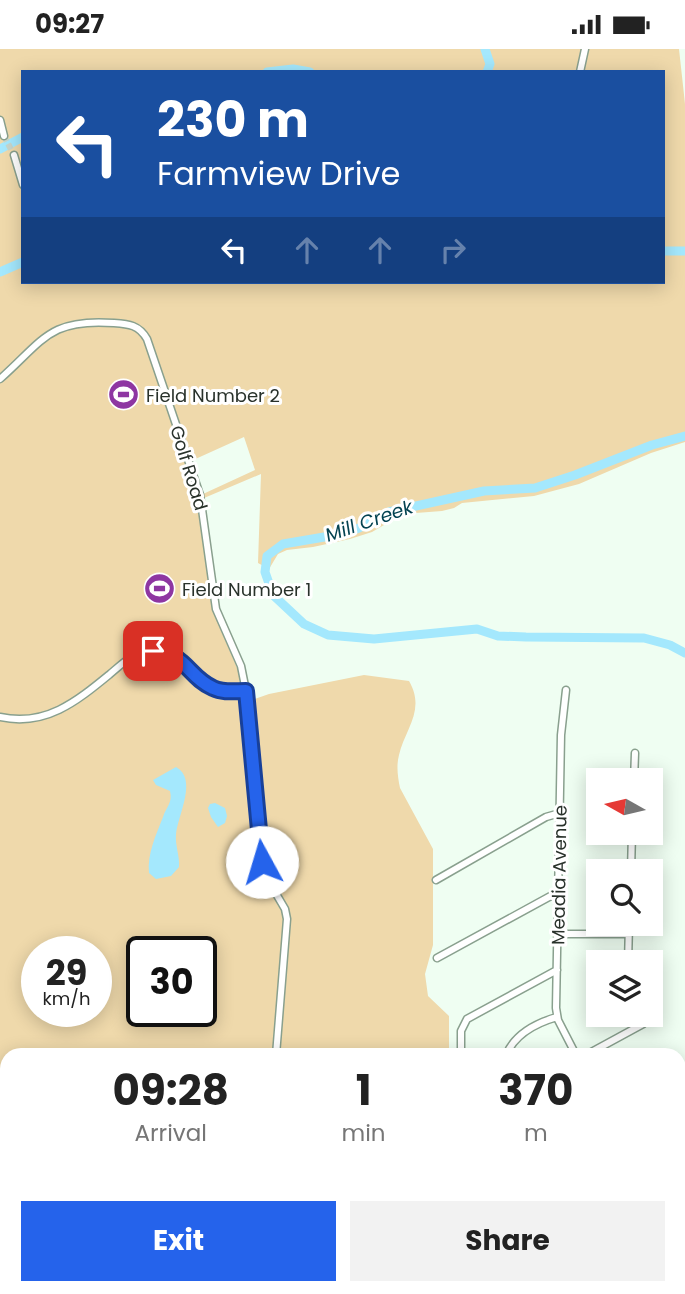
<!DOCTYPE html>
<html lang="en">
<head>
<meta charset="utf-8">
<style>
	:root { --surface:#fff; --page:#f2f2f2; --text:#222; --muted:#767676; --accent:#2563eb }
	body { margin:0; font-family:Poppins,sans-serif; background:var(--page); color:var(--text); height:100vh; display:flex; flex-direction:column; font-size:26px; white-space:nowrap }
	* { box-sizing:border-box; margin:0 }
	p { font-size:23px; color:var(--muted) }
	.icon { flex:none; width:38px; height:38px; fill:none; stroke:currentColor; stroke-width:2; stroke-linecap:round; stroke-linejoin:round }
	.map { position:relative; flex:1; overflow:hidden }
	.sheet { position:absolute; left:0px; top:999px; width:686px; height:247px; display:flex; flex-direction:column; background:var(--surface); border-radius:21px 21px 0 0; box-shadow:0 4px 18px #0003 }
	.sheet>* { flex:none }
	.hud { position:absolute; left:21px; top:21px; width:644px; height:214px; border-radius:0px; box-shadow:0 4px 18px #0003; background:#1a4fa0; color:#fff; overflow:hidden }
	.needle { width:46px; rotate:278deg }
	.buttons { position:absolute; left:586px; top:719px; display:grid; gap:14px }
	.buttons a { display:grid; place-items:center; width:77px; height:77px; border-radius:0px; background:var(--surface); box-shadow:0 4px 18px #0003; font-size:35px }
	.speed { position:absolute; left:21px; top:887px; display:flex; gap:14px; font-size:35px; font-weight:700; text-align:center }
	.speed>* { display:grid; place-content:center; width:91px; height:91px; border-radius:50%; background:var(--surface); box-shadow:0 4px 18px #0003; line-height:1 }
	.speed small { font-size:18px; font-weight:400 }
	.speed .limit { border:4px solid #111; border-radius:10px; background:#fff; color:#111 }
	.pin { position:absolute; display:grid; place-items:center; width:60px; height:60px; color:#fff; margin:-30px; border-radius:14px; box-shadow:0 4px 10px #0006 }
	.me { position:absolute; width:77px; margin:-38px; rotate:354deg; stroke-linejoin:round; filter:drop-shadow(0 0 5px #0008) }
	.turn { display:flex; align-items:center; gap:24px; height:147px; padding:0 21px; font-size:32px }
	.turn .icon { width:91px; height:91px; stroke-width:2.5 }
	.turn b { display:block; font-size:49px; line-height:60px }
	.lanes { display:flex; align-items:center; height:66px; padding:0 21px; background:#0003; justify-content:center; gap:35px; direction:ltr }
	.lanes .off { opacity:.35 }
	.eta { display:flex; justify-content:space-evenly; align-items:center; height:119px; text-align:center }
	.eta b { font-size:42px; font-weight:700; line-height:49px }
	.cta { display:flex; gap:14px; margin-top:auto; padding:14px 21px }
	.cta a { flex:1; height:80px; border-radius:0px; background:var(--accent); color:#fff; font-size:28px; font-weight:700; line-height:80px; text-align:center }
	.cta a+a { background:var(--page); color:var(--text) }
	.status { display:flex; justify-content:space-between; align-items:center; height:49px; padding:0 35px; background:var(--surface); direction:ltr }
	.status svg { height:19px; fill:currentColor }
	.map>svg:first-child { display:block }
	.green { fill:#efd9ab; fill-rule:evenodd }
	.water { fill:#a4e8fd }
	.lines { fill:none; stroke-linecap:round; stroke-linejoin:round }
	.river { stroke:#a4e8fd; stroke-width:9 }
	.minor-tunnel { stroke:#c7d5ca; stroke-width:6; stroke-dasharray:6 3; stroke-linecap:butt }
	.minor-casing { stroke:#89a08e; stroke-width:9 }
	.highway-casing { stroke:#748530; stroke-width:12 }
	.minor { stroke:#fff; stroke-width:6 }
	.highway { stroke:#9db233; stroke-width:10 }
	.route-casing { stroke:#184099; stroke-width:18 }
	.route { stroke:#2563eb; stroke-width:12 }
	.labels { text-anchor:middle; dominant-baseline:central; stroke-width:6; stroke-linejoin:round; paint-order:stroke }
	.poi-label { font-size:18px; fill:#29322b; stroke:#fff; text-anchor:start }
	.street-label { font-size:18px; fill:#29322b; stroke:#fff }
	.water-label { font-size:19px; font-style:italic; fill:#034251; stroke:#fff }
</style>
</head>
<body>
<div class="status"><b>09:27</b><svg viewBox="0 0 49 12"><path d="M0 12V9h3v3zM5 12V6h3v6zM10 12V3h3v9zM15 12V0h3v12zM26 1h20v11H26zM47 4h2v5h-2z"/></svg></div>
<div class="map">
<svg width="685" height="1245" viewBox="0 0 685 1245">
	<rect width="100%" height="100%" fill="#effef2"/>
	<!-- green -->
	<path class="green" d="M0,0H679L685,55V393L651,404L579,435L534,447L462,454L454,459L442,462L403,465L372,483L350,490L313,498L287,501L278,505L269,520L258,514L261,425L197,452L211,552L217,572L238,621L243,654L269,645L364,626L409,632C426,661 405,680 399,706C396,717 398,729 400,739L433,800V896L425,925L428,947L449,967V1006H7V1239H64L26,1245H0ZM23,23H663V233H23ZM244,388L255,421L203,445L191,412ZM37,903H96V962H37ZM142,903H201V962H142Z
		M124,1239H213L214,1245H88Z"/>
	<!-- water -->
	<path class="water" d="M176,718C198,730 178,766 176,785C175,797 180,807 179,818L171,827L156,830L149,824C147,805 156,786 163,768C166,758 173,754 170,742L156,736L153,731Z
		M215,754L225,759L227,767L225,774L218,778L211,768L208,759L210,755Z"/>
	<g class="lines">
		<!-- river -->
		<path class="river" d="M485,0L490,15L487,23
			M267,23L293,20L310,23
			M0,100L23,88
			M663,202H685
			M0,223L23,213
			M685,387L652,396L575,426L535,439L484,442L389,463L359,479L342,485L283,495L267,507L265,523L273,546L304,575L328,586L374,590L477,580L498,587L526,588L644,589L670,596L685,604"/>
		<!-- minor-tunnel -->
		<path class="minor-tunnel" d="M4,87L14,106"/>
		<defs>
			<path id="minor" d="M580,23L585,0
				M0,71L4,87
				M14,106L23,136
				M0,330C43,292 49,269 114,274C129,275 139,276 147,290L200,446L216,560L241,617L246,642L262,813L268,831L285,860L287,870L276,1006
				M566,641L561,686L556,959L558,971L576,1006
				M0,668C46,678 77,652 110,625C121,616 131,605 146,603C183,596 187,628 214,640C224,644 235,642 246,642
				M634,732L635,704
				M631,822L632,784
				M436,831L546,768L560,764
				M558,885H629
				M437,909L558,843
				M628,914L629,875
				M461,1006V982L467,970L557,921
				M506,1006C515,985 536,974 557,968
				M586,1006L643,975L648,970L647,966
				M679,1148H685
				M679,1210L685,1239
				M318,1239L319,1245
				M398,1239L399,1245
				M480,1239L481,1245
				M547,1239L548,1245
				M631,1239L633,1245"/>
			<path id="highway" d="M679,1060L685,1057
				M58,1245L94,1239"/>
		</defs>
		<!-- minor casing -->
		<use href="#minor" class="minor-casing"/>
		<!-- highway casing -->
		<use href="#highway" class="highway-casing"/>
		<!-- minor -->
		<use href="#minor" class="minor"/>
		<!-- highway -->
		<use href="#highway" class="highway"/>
	</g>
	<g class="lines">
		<defs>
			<path id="route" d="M153,602C186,604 188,628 213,639C223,644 235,642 246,642L262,813"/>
		</defs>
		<!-- route casing -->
		<use href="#route" class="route-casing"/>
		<!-- route -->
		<use href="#route" class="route"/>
	</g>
	<!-- icons -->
	<defs>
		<symbol id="stadium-disc" viewBox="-11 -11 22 22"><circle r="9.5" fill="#8e36a2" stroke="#fff"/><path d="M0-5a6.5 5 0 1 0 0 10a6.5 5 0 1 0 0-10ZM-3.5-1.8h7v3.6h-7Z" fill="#fff"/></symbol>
	</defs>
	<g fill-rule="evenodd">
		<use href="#stadium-disc" x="106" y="328" width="35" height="35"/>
		<use href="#stadium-disc" x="142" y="522" width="35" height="35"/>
	</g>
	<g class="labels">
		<!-- poi labels -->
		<g class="poi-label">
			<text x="146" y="346">Field Number 2</text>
			<text x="182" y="540">Field Number 1</text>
		</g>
		<!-- street labels -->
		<g class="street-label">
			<text transform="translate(189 419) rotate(73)">Golf Road</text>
			<text transform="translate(559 826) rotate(-89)">Meadia Avenue</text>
		</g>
		<!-- water labels -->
		<g class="water-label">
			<text transform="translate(369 472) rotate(-19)">Mill Creek</text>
		</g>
	</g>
</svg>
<div class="buttons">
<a><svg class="needle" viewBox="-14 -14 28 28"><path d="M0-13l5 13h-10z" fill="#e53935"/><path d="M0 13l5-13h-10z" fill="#767676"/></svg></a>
<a><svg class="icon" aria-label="search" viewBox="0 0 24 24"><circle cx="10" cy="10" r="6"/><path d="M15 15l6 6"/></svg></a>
<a><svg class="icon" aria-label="layers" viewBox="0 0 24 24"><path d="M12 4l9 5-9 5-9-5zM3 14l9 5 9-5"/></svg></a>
</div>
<div class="speed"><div>29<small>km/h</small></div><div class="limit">30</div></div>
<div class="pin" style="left:153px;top:602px;background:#d93025"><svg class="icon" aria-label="arrive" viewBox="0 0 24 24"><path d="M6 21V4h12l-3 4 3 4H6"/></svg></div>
<svg class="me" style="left:262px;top:813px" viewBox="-20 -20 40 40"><circle r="19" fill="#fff"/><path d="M0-13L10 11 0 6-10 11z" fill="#2563eb"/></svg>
<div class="hud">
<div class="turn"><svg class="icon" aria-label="left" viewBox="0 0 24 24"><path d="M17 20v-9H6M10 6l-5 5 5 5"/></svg><div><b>230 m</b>Farmview Drive</div></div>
<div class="lanes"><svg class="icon" aria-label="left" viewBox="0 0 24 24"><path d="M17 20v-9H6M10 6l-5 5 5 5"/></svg><svg class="icon off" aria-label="ahead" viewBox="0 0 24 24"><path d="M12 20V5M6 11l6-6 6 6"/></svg><svg class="icon off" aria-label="ahead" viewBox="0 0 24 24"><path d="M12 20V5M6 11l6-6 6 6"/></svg><svg class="icon off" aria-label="right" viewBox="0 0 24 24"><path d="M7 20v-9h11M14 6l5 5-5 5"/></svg></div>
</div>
<section class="sheet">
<div class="eta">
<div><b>09:28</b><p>Arrival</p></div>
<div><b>1</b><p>min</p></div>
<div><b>370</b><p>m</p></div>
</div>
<div class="cta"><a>Exit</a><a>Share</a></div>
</section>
</div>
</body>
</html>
